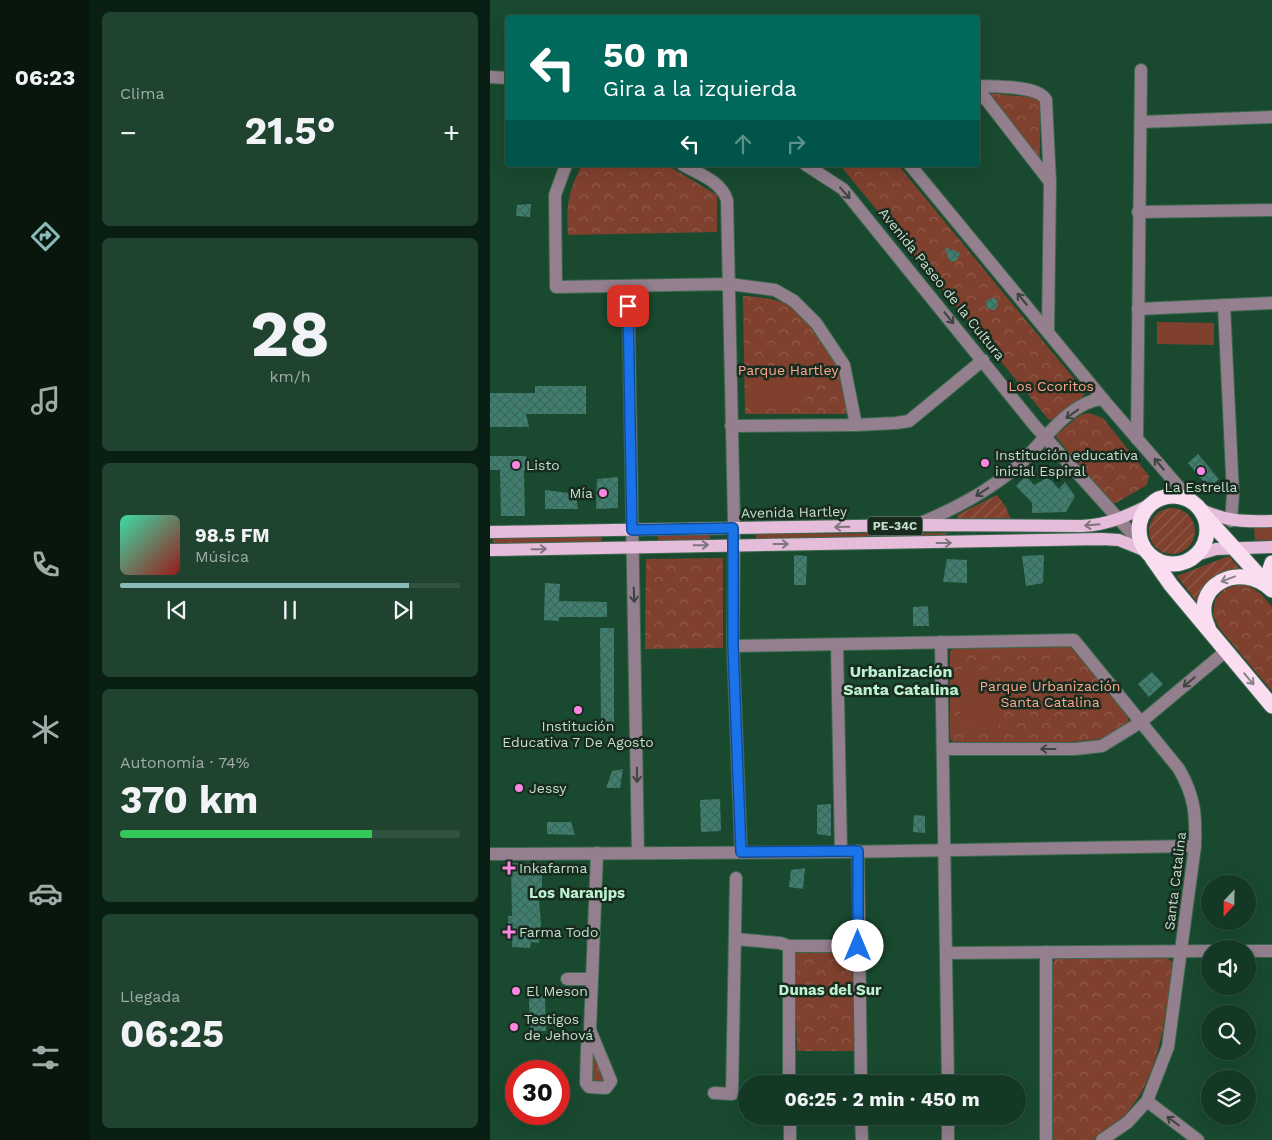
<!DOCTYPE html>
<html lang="es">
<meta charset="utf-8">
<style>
body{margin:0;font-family:"Work Sans",sans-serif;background:#204330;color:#f1f3f6;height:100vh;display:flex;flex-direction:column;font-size:19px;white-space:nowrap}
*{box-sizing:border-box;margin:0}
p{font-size:16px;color:#9daca6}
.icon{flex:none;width:28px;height:28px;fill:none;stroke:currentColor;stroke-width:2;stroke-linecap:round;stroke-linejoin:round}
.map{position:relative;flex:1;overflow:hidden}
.side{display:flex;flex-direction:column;gap:12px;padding:12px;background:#0a1f13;width:400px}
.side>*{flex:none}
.banner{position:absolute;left:15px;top:15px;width:475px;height:152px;border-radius:5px;box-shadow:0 5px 20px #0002,0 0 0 1px #325241;background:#00695c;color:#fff;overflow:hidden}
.needle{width:32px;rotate:202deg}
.buttons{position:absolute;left:711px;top:875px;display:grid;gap:10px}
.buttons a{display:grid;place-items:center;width:55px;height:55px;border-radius:50%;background:#133823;box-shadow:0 5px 20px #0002,0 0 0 1px #325241;font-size:25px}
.speed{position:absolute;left:15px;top:1060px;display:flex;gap:10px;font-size:25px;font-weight:700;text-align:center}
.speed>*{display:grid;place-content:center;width:65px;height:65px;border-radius:50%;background:#133823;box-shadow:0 5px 20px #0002,0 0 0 1px #325241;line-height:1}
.speed .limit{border:8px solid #d22;background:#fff;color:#111}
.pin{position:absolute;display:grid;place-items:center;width:42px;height:42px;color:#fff;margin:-21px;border-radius:10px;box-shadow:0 2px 8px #0006}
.me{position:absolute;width:55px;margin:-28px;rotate:0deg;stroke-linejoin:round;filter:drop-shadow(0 0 4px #0008)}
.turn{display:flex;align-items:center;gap:18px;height:105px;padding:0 15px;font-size:22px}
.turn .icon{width:65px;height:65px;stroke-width:2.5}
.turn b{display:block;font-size:35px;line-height:42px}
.lanes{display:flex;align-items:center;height:48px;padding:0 15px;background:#0003;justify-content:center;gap:25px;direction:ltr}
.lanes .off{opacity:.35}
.big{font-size:38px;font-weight:700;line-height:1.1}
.side .widget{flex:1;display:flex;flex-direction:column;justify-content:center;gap:8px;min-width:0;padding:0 18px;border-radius:8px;background:#204330}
.side .dial{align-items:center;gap:0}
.dial b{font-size:65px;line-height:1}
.song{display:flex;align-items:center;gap:15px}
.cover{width:60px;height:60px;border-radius:8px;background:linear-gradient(135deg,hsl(160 70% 55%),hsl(0 70% 35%))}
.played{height:5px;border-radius:2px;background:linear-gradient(90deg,#8bbbb9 85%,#325241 85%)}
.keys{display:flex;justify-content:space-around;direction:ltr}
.heat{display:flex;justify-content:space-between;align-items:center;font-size:28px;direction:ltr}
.charge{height:8px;border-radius:4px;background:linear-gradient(90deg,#34c759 74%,#325241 0)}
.trip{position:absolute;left:248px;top:1075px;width:288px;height:50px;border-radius:25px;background:#133823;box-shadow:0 5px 20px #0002,0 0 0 1px #325241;font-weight:700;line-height:50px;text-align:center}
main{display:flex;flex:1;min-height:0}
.dock{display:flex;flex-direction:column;width:90px;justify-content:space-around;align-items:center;background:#08160e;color:#9daca6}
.dock .icon{width:35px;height:35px}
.dock .active{color:#8bbbb9}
.dock b{font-size:22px;color:#f1f3f6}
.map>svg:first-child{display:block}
</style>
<main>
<nav class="dock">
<b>06:23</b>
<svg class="icon active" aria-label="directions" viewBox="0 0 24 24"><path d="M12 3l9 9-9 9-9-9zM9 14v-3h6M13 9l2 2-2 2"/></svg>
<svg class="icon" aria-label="music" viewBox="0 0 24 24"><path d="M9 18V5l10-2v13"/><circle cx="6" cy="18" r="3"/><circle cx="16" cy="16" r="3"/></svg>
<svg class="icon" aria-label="phone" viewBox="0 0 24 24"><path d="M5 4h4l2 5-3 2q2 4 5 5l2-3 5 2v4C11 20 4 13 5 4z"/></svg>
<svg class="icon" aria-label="climate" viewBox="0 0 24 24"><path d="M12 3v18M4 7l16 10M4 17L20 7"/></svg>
<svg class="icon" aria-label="car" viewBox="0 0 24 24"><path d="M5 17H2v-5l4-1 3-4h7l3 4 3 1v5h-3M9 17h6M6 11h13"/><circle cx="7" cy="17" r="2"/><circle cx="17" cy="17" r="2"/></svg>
<svg class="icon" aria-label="filters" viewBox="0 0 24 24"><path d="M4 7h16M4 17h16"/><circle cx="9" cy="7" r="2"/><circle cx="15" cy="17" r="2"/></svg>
</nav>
<section class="side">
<div class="widget"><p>Clima</p>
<div class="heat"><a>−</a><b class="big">21.5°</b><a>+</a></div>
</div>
<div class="widget dial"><b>28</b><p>km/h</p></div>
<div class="widget">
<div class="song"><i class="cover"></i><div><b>98.5 FM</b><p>Música</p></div></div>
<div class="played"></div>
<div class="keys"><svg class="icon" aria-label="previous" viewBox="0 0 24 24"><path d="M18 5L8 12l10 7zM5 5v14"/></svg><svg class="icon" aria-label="pause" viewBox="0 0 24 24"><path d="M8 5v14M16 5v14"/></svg><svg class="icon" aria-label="next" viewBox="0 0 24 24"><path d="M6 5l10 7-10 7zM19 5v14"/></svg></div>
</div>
<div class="widget"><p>Autonomía · 74%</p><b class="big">370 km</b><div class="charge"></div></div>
<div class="widget"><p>Llegada</p><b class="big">06:25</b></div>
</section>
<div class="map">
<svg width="782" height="1140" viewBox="0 0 782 1140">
<defs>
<pattern id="grass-tufts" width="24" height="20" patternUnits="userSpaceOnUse" patternTransform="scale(1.25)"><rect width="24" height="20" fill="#80402e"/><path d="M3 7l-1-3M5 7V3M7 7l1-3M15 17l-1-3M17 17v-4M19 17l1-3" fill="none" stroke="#905b4b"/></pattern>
<pattern id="forest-crowns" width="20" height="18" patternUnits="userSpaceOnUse" patternTransform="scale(1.25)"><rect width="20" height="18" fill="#80402e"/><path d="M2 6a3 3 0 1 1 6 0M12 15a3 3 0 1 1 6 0" fill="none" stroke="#905b4b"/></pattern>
<pattern id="garden-furrows" width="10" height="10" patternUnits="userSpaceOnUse" patternTransform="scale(1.25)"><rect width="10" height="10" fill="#80402e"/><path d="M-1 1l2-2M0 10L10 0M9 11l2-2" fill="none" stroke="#905b4b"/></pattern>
<pattern id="building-cross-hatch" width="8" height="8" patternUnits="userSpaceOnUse" patternTransform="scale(1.25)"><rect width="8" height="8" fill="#407f70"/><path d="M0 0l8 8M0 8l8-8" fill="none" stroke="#3e675c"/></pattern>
</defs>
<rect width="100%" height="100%" fill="#194a2f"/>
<!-- grass -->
<g fill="url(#grass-tufts)">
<polygon points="764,528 782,528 782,541 765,540"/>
<polygon points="457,533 455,537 266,539 266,534"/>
<polygon points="111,535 112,542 3,545 3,538"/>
<rect x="168" y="535" width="52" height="5"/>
<polygon points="102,1045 118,1083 101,1083"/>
</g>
<!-- forest -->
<g fill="url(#forest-crowns)">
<polygon points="498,93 550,98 550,159"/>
<path d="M92,165H177L227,195V232L78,235C76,206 78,191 92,165Z"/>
<path d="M350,165H408L595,392C590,404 572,419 559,420Z"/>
<path d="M253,296C267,297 285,298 298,305C322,319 346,357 353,383C356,393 356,404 357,414H255Z"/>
<polygon points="599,413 613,418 659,476 657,485 626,503 621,503 567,438 566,435 590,415"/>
<polygon points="233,558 233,648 155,649 156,559"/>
<polygon points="755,583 771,594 782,607 782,691 729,628 723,615 725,600 734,589"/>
<polygon points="577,645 586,648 638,717 639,723 611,739 580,742 463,742 460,738 460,651 465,648"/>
<polygon points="304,953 363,953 364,1051 307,1051"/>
<path d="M675,957L684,963C674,1021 670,1093 618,1130C613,1133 607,1139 602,1140C590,1140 575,1140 563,1140V964L565,958Z"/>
</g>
<!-- garden -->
<g fill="url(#garden-furrows)">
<polygon points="507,495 516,507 520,518 467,519 467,515"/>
<circle cx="682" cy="531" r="23"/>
<polygon points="739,556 749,568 748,570 708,602 706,601 687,576"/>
</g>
<!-- pitch -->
<g fill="#80402e">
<polygon points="667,322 724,323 724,345 667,344"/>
<polygon points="313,377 314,408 259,409 258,378"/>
<polygon points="470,670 507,670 509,728 470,727"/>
</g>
<!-- building -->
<g fill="url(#building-cross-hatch)">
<polygon points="41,204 40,217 26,216 27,205"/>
<polygon points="455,247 470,253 467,260 461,262 458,258"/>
<circle cx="502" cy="304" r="6"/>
<polygon points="45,386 96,386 96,414 36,414 39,427 0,427 0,393 45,393"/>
<polygon points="708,454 729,479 719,488 698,463"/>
<polygon points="0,456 36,456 37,470 34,470 35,516 11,516 10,470 0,470"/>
<polygon points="536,476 544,485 557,478 562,481 569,489 575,482 585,496 576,512 542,513 542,503 526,486"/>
<polygon points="128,477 128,508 106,509 107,479"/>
<polygon points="55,490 86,494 88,509 55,509"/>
<polygon points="304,555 317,556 316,585 304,585"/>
<polygon points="554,555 553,583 536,586 532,556"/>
<polygon points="457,559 477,560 477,583 453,582"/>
<polygon points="55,583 70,584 69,601 117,602 117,617 69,617 69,621 54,620"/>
<polygon points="438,606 439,626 423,626 423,607"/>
<polygon points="110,628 124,628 124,731 111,725"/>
<polygon points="662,672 673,684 659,697 648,684"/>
<polygon points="133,769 130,788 116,788 122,771"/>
<polygon points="230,799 231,831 211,832 210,800"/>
<polygon points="341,804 341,836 327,834 327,805"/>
<polygon points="424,815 435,816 435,833 423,832"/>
<polygon points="57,822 81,822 85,835 57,834"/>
<polygon points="21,863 52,864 52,900 49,900 51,923 49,943 41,942 40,948 22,947 22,932 18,931 18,916 22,916"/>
<polygon points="315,868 313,889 299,887 301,870"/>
<polygon points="55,996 56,1031 40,1031 39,997"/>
</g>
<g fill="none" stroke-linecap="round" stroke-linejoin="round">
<!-- minor casing -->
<g stroke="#3c684f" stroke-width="14">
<g id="minor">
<polyline points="0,77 18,78"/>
<path d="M488,86C504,87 549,85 556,100L560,182L558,330"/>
<polyline points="488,89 560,182"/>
<polyline points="651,122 782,117"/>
<polyline points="76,165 65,195 66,287 239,284 285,290 304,301 326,323 354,365 366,425"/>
<path d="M193,165C209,174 231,181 237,200L244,521L243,646L251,851"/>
<polyline points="316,165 353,189 545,426 653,546"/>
<polyline points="420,165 617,404 701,501"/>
<polyline points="648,212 782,210"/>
<polyline points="138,287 148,853"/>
<polyline points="734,305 743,494 741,521"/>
<polyline points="648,309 782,303"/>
<polyline points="241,426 366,425 406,423 419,421 493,360"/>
<polyline points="647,439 651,70"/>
<path d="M426,525C455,513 482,500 507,482C517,475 528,467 536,458C556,437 582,401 613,399"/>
<polyline points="451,642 458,1084"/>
<polyline points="347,645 351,852"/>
<path d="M243,646L584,640L689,769C705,797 706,815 705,846L678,1047L657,1101L638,1122L612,1140"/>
<polyline points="454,749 585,749 612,746 651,722 736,651"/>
<polyline points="368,851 371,1084"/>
<polyline points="0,854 351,852 705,846"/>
<polyline points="245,939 290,943 299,946 369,946"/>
<polyline points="299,946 299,1084"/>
<polyline points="758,951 782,951"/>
<polyline points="458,953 720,951"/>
<polyline points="77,979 102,979"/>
<polyline points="100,1030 121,1081 116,1088 99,1087 96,1083 97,1047 100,1030 107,853"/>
<polyline points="224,1093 242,1094 246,878"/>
<polyline points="657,1101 708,1140"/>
<polyline points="300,1116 300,1140"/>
<polyline points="371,1116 372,1140"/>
<polyline points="458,1116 458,1140"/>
<polyline points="556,1140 556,952"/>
</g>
</g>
<!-- major casing -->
<g stroke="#3c684f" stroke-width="14">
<g id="major">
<path d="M708,508C733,521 754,522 782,521"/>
<path d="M0,532L426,525L592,526C619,525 639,515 663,503"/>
<polyline points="0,550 612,539 629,540 656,551"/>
<polyline points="706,555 726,549 782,547"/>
</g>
</g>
<!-- highway casing -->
<g stroke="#3c684f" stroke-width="17">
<g id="highway">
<circle cx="683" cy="530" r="34"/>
<polyline points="714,515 774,581"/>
<polyline points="662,558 681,585 782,706"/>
<polyline points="782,563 779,572 782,585"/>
<path d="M718,627C699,587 749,559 782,590"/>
</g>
</g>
<!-- minor -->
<use href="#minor" stroke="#937f8d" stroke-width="12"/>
<!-- major -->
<use href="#major" stroke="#e5bdda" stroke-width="12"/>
<!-- highway -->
<use href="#highway" stroke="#faddf1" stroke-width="15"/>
</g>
<!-- one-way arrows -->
<defs><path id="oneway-shaft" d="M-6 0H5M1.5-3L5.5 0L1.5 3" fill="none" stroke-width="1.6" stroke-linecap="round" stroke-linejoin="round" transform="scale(1.25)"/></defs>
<g stroke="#3c4440">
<use href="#oneway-shaft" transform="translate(355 193) rotate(48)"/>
<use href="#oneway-shaft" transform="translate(532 299) rotate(-130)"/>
<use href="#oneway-shaft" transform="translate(459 318) rotate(51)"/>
<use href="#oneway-shaft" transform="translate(582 414) rotate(144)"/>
<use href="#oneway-shaft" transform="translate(669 464) rotate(-130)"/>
<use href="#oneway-shaft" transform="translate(492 492) rotate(146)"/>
<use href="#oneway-shaft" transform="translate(144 595) rotate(88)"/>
<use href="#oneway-shaft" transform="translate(699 682) rotate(140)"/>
<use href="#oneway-shaft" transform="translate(558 749) rotate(180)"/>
<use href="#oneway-shaft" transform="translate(147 775) rotate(89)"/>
<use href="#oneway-shaft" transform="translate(683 1121) rotate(-143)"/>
</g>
<g stroke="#7e747c">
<use href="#oneway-shaft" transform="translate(602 525) rotate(175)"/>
<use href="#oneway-shaft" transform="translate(352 527) rotate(179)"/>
<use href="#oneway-shaft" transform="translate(454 543)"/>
<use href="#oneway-shaft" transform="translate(291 544)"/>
<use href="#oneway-shaft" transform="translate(211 545) rotate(-1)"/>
<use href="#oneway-shaft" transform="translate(49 549) rotate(-1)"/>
</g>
<g stroke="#888488">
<use href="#oneway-shaft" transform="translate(738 579) rotate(159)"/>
<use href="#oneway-shaft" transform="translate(759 679) rotate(50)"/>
</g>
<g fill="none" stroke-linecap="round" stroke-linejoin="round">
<!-- route casing -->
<g stroke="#114b97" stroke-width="12">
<polyline id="route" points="138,306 142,530 243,528 243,646 251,852 368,851 368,946"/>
</g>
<!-- route -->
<use href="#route" stroke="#1a73e8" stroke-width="9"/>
</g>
<!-- markers -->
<g fill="#fd86e2" stroke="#172b1f" stroke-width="2">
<circle cx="495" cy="463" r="5"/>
<circle cx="26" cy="465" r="5"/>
<circle cx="711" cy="471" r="5"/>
<circle cx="113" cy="493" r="5"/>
<circle cx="88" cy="710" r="5"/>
<circle cx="29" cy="788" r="5"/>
<path d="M16.5 860.5h5v5h5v5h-5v5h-5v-5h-5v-5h5z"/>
<path d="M16.5 924.5h5v5h5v5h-5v5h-5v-5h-5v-5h5z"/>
<circle cx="26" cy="991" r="5"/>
<circle cx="24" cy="1027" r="5"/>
</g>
<g text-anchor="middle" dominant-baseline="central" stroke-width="5" stroke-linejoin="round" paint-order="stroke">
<!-- shield labels -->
<rect fill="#172b1f" stroke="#92a99a" stroke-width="1" x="377.5" y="516.5" width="55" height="19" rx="4"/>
<g font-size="12" font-weight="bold" fill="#c7dfcf">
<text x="405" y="526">PE-34C</text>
</g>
<!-- street labels -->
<g font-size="14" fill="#c7dfcf" stroke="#172b1f">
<text transform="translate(452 284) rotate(51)">Avenida Paseo de la Cultura</text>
<text transform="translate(304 512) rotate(-1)">Avenida Hartley</text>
<text transform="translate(685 881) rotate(-83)">Santa Catalina</text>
</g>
<!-- park labels -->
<g font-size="14" fill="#fca58d" stroke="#172b1f">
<text x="298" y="370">Parque Hartley</text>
<text x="561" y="386">Los Ccoritos</text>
<text x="560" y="686">Parque Urbanización<tspan x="560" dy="16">Santa Catalina</tspan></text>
</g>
<!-- poi labels -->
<g font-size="14" fill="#c7dfcf" stroke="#172b1f" text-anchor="start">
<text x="505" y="455">Institución educativa<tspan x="505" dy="16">inicial Espiral</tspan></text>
<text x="36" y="465">Listo</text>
<text x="711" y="487" text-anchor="middle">La Estrella</text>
<text x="103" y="493" text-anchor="end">Mía</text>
<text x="88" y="726" text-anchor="middle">Institución<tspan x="88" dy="16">Educativa 7 De Agosto</tspan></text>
<text x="39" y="788">Jessy</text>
<text x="29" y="868">Inkafarma</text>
<text x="29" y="932">Farma Todo</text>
<text x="36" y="991">El Meson</text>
<text x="34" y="1019">Testigos<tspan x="34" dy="16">de Jehová</tspan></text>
</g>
<!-- neighbourhood labels -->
<g font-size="15" font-weight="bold" fill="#bcf0ce" stroke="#172b1f">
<text x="87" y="893">Los Naranjps</text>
<text x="340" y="990">Dunas del Sur</text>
</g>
<!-- quarter labels -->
<g font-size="16" font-weight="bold" fill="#bcf0ce" stroke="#172b1f">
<text x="411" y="671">Urbanización<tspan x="411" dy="18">Santa Catalina</tspan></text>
</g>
</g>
</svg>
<div class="buttons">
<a><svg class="needle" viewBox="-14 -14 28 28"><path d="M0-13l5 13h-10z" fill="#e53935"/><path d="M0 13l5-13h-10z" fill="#9daca6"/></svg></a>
<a><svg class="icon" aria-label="sound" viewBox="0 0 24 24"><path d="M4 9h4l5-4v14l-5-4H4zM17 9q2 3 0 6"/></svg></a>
<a><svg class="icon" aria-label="search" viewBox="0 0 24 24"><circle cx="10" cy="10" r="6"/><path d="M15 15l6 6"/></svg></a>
<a><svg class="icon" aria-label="layers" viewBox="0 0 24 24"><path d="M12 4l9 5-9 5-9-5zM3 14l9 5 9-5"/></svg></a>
</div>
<div class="speed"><div class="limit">30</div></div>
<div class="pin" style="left:138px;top:306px;background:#d93025"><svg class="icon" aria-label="arrive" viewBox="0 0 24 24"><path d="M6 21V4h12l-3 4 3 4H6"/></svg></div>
<svg class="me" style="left:368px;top:946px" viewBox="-20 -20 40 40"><circle r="19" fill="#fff"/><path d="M0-13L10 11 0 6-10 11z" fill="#1a73e8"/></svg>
<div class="trip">06:25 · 2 min · 450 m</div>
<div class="banner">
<div class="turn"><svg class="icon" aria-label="left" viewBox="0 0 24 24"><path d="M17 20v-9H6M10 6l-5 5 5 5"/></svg><div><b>50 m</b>Gira a la izquierda</div></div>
<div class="lanes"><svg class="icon" aria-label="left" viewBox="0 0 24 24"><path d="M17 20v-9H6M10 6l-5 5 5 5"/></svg><svg class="icon off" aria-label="ahead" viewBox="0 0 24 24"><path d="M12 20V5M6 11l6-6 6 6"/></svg><svg class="icon off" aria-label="right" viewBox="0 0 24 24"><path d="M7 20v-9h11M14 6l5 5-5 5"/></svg></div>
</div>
</div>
</main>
